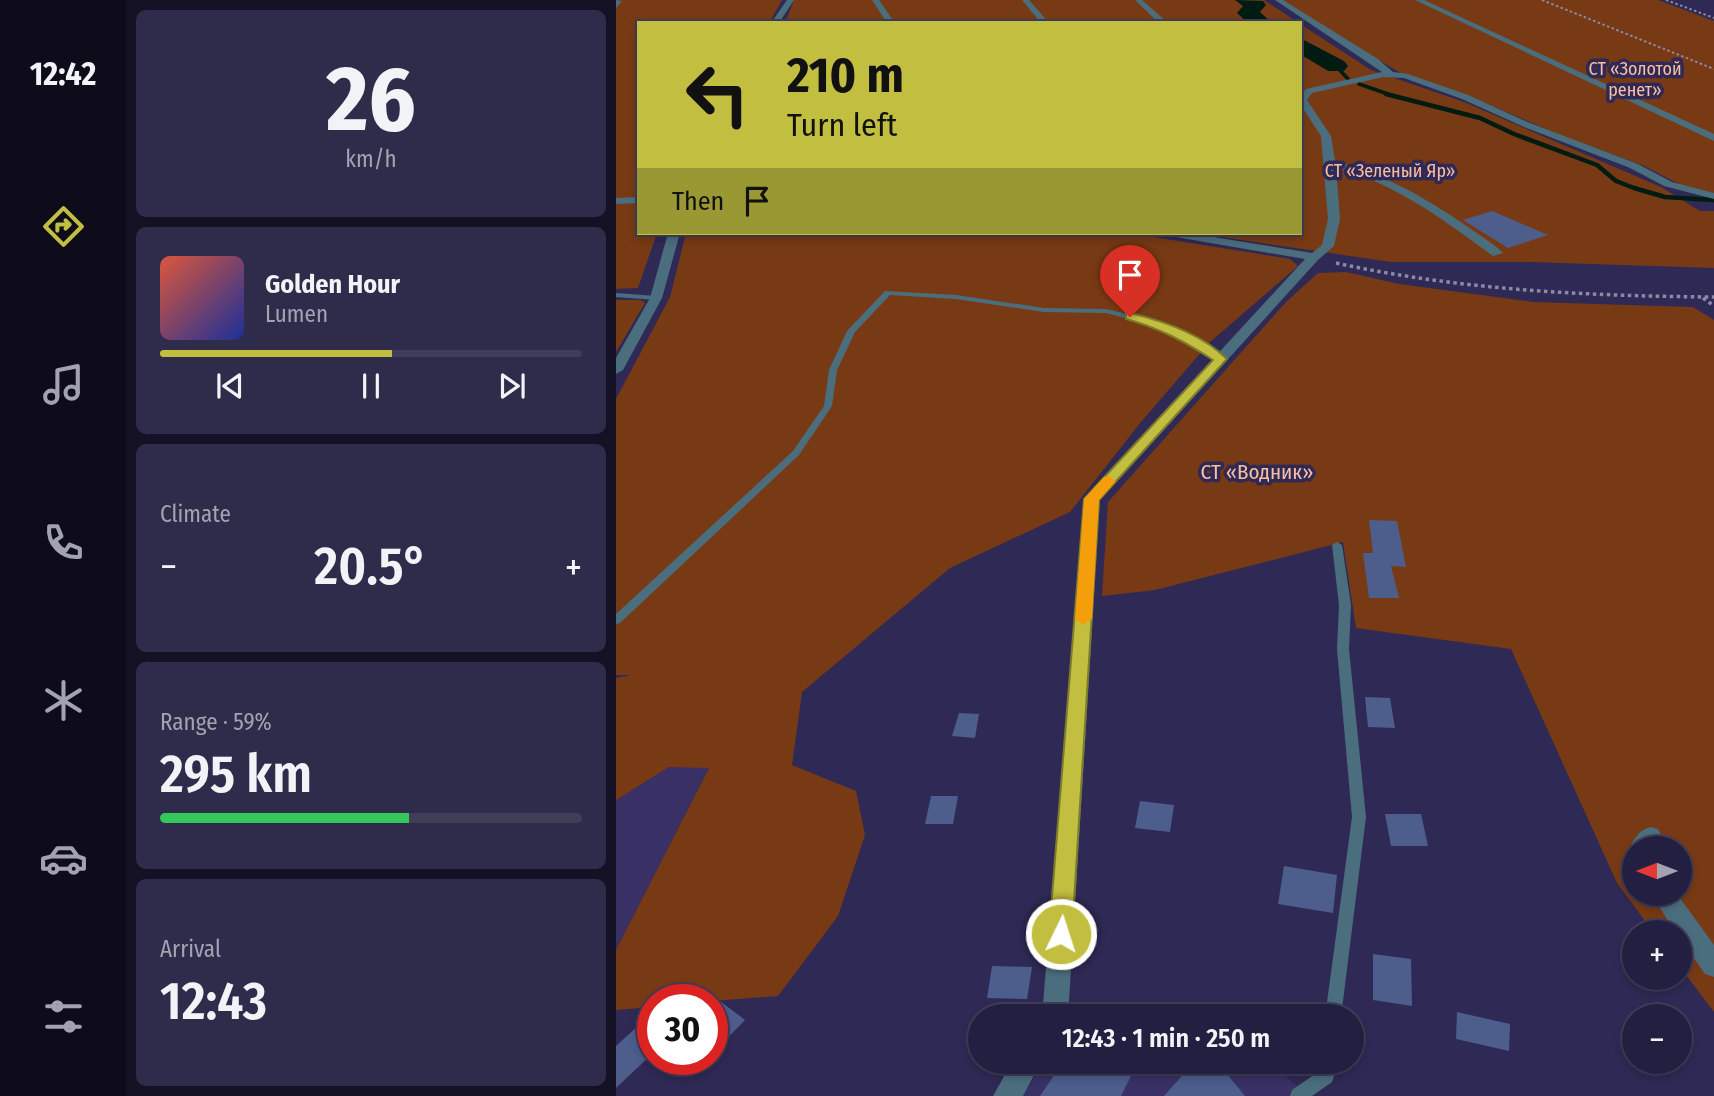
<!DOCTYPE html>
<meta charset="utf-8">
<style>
body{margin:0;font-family:"Fira Sans Condensed",sans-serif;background:#2f2c4b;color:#f1f3f6;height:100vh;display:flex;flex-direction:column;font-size:26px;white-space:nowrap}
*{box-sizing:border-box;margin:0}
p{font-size:23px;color:#a3a2b1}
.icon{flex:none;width:38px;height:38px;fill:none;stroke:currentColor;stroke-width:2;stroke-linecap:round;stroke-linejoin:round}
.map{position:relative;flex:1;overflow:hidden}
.panel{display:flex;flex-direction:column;gap:10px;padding:10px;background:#131123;width:490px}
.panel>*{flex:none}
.guide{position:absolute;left:21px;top:21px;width:665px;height:214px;border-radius:0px;box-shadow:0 4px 10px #0003,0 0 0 2px #403d59;background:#c1be40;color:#111;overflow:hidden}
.needle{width:46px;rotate:270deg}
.tools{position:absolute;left:1006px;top:836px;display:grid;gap:14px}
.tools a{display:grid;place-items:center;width:70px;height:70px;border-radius:50%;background:#231f40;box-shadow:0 4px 10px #0003,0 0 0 2px #403d59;font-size:35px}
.speed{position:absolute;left:21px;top:984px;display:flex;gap:14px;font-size:35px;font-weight:700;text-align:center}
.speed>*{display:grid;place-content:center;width:91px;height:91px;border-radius:50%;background:#231f40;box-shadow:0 4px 10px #0003,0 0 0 2px #403d59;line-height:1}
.speed .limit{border:10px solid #d22;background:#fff;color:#111}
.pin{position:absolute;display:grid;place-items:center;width:60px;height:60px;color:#fff;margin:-72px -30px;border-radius:50% 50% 50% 0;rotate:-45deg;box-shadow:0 0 7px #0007}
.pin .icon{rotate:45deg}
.me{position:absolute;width:77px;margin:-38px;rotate:4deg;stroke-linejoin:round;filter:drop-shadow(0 0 5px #0008)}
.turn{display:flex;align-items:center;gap:24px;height:147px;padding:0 35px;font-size:32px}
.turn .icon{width:91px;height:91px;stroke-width:2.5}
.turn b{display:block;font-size:49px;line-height:60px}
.then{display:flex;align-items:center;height:66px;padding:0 35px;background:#0003;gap:14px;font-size:26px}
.big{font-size:52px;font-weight:600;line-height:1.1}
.panel .widget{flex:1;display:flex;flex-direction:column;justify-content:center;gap:10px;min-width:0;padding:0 24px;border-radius:10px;background:#2f2c4b}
.panel .dial{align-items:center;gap:0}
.dial b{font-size:91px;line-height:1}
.song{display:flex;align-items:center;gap:21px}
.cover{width:84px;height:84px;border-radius:10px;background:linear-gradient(135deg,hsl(10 70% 55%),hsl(230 70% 35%))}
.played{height:7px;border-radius:4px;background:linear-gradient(90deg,#c1be40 55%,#403d59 55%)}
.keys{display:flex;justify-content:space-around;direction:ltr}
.heat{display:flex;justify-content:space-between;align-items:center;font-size:38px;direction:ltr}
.charge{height:10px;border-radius:5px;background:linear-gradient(90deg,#34c759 59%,#403d59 0)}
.trip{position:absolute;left:352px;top:1004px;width:396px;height:70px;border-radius:35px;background:#231f40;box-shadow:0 4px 10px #0003,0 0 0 2px #403d59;font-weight:600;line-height:70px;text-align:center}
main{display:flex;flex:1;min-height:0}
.tabs{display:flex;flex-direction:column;width:126px;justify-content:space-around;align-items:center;background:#0e0c1a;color:#a3a2b1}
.tabs .icon{width:49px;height:49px}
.tabs .selected{color:#c1be40}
.tabs b{font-size:32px;color:#f1f3f6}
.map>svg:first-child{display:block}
</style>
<main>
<nav class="tabs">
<b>12:42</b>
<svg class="icon selected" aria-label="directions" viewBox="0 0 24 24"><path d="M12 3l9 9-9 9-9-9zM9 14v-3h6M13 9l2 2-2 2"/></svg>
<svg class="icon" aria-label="music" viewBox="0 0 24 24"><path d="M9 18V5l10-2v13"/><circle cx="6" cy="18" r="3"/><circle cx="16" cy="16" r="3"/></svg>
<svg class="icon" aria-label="phone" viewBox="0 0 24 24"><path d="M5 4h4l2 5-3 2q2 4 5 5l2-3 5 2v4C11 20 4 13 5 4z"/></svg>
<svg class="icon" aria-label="climate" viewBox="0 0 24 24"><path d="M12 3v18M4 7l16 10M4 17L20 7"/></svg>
<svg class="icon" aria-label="car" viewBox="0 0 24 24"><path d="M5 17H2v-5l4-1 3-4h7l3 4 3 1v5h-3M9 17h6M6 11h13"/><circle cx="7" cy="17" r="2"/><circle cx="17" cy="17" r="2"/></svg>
<svg class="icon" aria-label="filters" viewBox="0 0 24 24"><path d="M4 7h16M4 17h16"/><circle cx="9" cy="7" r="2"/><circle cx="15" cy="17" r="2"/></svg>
</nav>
<section class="panel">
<div class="widget dial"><b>26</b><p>km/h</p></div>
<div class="widget">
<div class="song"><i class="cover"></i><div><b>Golden Hour</b><p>Lumen</p></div></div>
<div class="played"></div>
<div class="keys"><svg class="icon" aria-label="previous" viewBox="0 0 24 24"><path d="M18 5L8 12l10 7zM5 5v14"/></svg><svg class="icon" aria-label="pause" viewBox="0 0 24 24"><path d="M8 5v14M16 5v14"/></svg><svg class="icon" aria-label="next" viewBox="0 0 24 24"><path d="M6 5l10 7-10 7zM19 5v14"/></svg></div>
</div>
<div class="widget"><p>Climate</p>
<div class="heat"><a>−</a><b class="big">20.5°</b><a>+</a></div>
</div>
<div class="widget"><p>Range · 59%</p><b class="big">295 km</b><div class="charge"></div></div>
<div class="widget"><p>Arrival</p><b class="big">12:43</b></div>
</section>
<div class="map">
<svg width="1098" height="1096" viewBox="0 0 1098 1096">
<rect width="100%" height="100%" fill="#2f2955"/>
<!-- built -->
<g fill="#393165">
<polygon points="53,767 93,767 0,950 0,800"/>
<polygon points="428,1062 651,1062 694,1096 407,1096"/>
</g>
<!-- green -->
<g fill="#783a14" fill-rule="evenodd">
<polygon points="0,0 166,0 153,23 23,23 23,233 41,233 22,288 0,289"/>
<polygon points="178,0 648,0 683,23 169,23"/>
<polygon points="665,0 1042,0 1098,21 1098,193 1065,185 1026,165 944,135 858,98 786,74"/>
<polygon points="684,24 755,70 848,102 1045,187 1084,211 1098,211 1098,268 914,262 775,262 578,233 684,233"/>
<polygon points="70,233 513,233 674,259 682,266 593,343 525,422 454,512 334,568 186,692 176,765 240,791 249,835 222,916 162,996 96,1001 96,999 37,999 37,1007 0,1010 0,950 93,768 53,767 0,800 0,678 15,675 0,675 0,399 54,297"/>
<path d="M730,272L783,284L917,302L1077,307L1098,320V1012L1064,967V933H1038L1001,883L895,649L740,628L727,542L539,590L486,596L492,502L670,302L702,273ZM1018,849H1064V894H1018Z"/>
<polygon points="0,300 25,300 29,303 0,352"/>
</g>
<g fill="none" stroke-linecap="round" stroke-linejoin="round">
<!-- stream-far1 -->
<g stroke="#001c12" stroke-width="3.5">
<polyline points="720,66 733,80"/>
<polyline points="743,84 775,95"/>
</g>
<!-- stream -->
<polyline stroke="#001c12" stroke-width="4.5" points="770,94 864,118 898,134 981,165 1000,181 1018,188 1049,197 1098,200"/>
<!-- river -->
<g fill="#001c12" fill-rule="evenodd">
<polygon points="619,0 647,1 650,5 644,12 656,23 632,23 621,13 627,6"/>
<polygon points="684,38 728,61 732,66 728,71 712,71 684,54"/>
</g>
</g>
<!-- building -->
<g fill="#4d5e8d">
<polygon points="876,211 932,235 892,248 847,220"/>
<polygon points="753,520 781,521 790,567 775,566 783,598 753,598 747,553 757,553"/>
<polygon points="749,697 774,698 779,728 752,727"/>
<polygon points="343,713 363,714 359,738 336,736"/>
<polygon points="315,796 342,796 337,824 309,824"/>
<polygon points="524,801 558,805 554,832 519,828"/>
<polygon points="769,814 805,814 812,846 775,846"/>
<polygon points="668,866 721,875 717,913 662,904"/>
<polygon points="757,954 795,959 796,1006 757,1000"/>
<polygon points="376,966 416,967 411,999 371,998"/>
<polygon points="96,995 129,1020 96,1054"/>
<polygon points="37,1012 37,1053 0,1088 0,1046"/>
<polygon points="841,1012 894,1024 893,1051 840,1039"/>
<polygon points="447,1062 522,1062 505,1096 424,1096"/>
<polygon points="578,1062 601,1062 629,1096 548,1096"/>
</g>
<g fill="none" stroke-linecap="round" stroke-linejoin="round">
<!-- path-far1 -->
<g stroke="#8c89a7" stroke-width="2" stroke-dasharray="2.5 2.5" stroke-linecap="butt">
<polyline points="926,0 1098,69"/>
<polyline points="1050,0 1098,18"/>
</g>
<!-- path -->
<g stroke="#8c89a7" stroke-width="3.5" stroke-dasharray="3.5 3.5" stroke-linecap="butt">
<path d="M720,263C845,290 970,296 1098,297"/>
<polyline points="1087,298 1098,306"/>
</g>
<!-- service -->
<g fill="#4b6e7e" fill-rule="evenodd">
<polygon points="269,291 340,295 428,308 490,309 542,321 567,331 609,359 605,361 602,361 561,335 536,325 490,313 428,312 340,299 274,295 239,332 221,370 216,406 183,455 4,623 0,624 0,614 177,451 208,406 213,370 231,331"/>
<polygon points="0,293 40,296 44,298 40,300 0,297"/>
<polygon points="721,542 726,545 735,605 733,649 750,817 725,1017 709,1017 736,817 721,649 723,605 716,545"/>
<polygon points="703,1062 719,1062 718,1076 716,1082 696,1096 674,1096 676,1090 702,1072"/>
</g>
<!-- minor -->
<g fill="#4b6e7e" fill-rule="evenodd">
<polygon points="0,0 6,1 0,8"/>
<polygon points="171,0 178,0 163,23 155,23"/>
<polygon points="256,0 263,0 279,23 271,23"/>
<polygon points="406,0 413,0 433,23 425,23"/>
<polygon points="519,0 526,0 552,23 543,23"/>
<path d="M659,0H667L762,59L777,72L792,74L852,95L914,123L1022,164L1056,182L1098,193V199L1048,186L1014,168L908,127L846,99L788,78L767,77L696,93L691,100L715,136L719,161C768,174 810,198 852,227C863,235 877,243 887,253L877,256C828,220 779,183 720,168L724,219L718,246L702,260L484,500L452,1017H426L468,499L689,259L554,236L548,233H573L696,253L706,245L712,219L705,136L684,104V96L690,89L766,72Z"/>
<polygon points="799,0 808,0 1098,134 1098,141"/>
<polygon points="23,197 23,203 0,204 0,198"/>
<polygon points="52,233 64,233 46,298 7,370 0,374 0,358 34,298"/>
<path d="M1034,827L1042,829L1046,836L1038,849H1018L1017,856L1013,849C1018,839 1023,830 1034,827Z"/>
<polygon points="1035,894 1061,894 1098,945 1098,977 1089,974 1064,938 1064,933 1060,933"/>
<polygon points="396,1062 425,1062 407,1096 377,1096"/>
</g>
</g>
<!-- route -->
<path fill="#c1be40" stroke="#7d7c2a" stroke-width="2" d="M514,313C548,321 586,334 611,359L483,500L456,934L453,942L445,944L437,942L433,934L468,499L597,360C568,341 543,328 510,319V314Z"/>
<!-- slow -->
<polygon fill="#f59e0b" points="493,476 500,481 483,500 476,619 467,625 459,619 468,499 488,477"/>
<g text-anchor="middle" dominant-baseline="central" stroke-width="7" stroke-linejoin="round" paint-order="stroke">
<!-- far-park labels -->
<g font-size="18" fill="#fabea0" stroke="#2f2955">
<text x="1019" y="69">СТ «Золотой<tspan x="1019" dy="21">ренет»</tspan></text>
<text x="774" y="171">СТ «Зеленый Яр»</text>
</g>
<!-- park labels -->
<g font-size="21" fill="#fabea0" stroke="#2f2955">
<text x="641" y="472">СТ «Водник»</text>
</g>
</g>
</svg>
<div class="tools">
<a><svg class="needle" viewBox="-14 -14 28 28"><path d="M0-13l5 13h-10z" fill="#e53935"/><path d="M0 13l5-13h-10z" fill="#a3a2b1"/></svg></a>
<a>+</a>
<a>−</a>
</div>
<div class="speed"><div class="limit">30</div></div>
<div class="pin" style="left:514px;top:317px;background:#d93025"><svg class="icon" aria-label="arrive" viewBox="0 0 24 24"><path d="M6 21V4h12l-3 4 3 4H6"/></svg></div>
<svg class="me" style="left:445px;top:934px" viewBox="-20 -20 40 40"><circle r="17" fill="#c1be40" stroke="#fff" stroke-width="3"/><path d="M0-11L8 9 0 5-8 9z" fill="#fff"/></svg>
<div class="trip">12:43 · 1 min · 250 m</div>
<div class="guide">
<div class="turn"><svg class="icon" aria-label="left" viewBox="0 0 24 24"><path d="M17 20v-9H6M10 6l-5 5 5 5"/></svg><div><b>210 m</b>Turn left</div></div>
<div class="then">Then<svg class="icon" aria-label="arrive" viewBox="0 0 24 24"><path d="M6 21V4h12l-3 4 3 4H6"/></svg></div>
</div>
</div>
</main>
